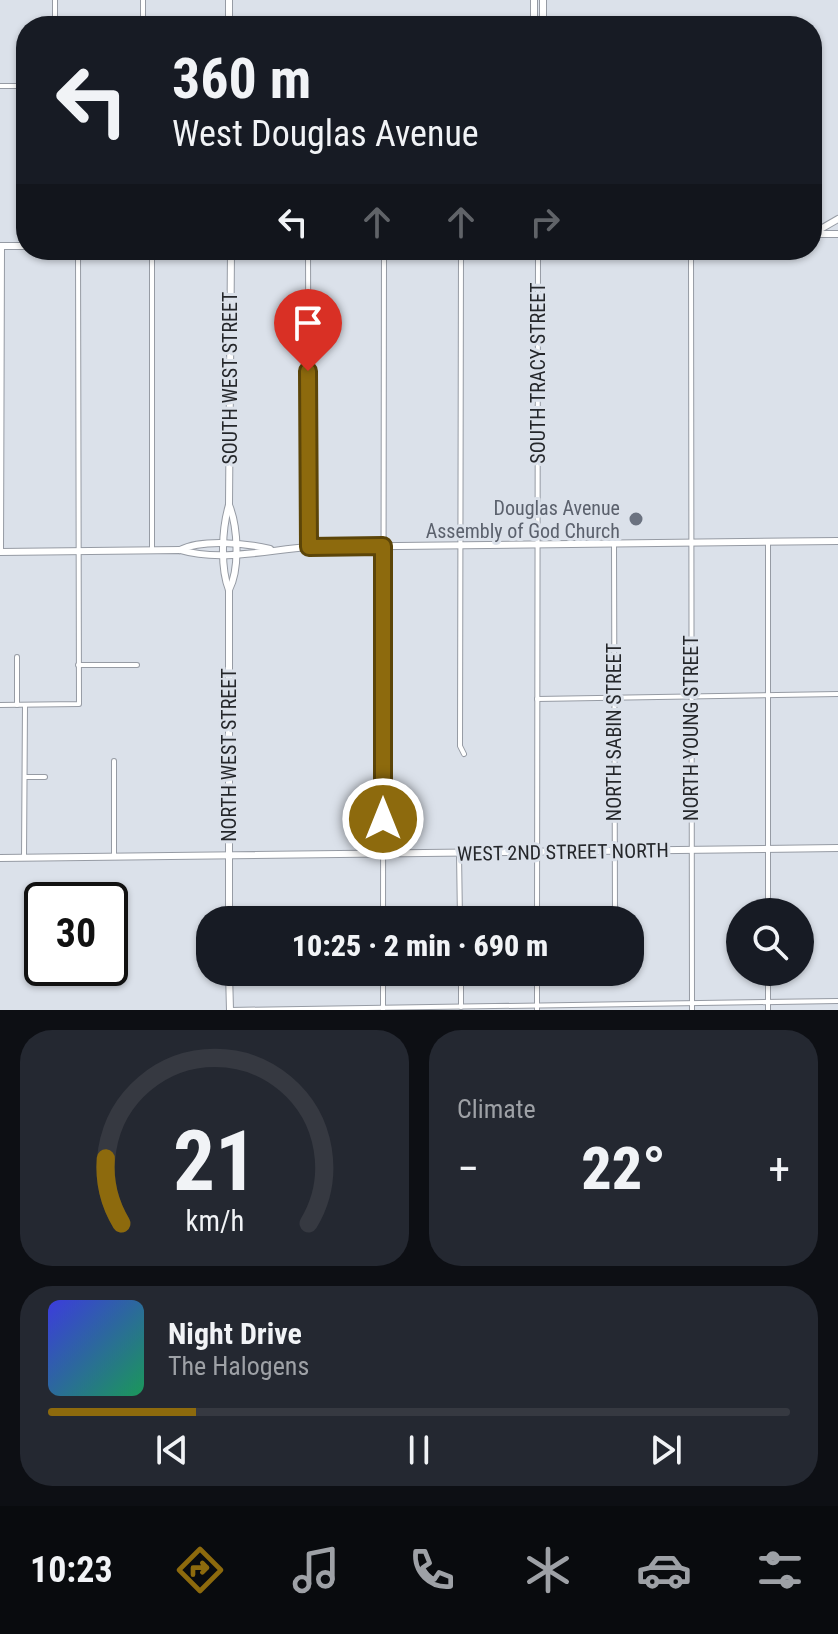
<!DOCTYPE html>
<meta charset="utf-8">
<style>
body{margin:0;font-family:"Roboto Condensed",sans-serif;background:#242831;color:#f1f3f6;height:100vh;display:flex;flex-direction:column;font-size:30px;white-space:nowrap}
*{box-sizing:border-box;margin:0}
p{font-size:26px;color:#9ea1a6}
.icon{flex:none;width:44px;height:44px;fill:none;stroke:currentColor;stroke-width:2;stroke-linecap:round;stroke-linejoin:round}
.map{position:relative;height:1010px;overflow:hidden}
.drawer{display:flex;flex-direction:column;gap:20px;padding:20px;background:#0d0f14;flex:1}
.drawer>*{flex:none}
.guide{position:absolute;left:16px;top:16px;width:806px;height:244px;border-radius:32px;box-shadow:0 2px 6px #0004;background:#171b24;color:#f1f3f6;overflow:hidden}
.fabs{position:absolute;left:726px;top:898px;display:grid;gap:16px}
.fabs a{display:grid;place-items:center;width:88px;height:88px;border-radius:50%;background:#171b24;box-shadow:0 2px 6px #0004;font-size:40px}
.speed{position:absolute;left:24px;top:882px;display:flex;gap:16px;font-size:40px;font-weight:700;text-align:center}
.speed>*{display:grid;place-content:center;width:104px;height:104px;border-radius:50%;background:#171b24;box-shadow:0 2px 6px #0004;line-height:1}
.speed .limit{border:4px solid #111;border-radius:12px;background:#fff;color:#111}
.pin{position:absolute;display:grid;place-items:center;width:68px;height:68px;color:#fff;margin:-82px -34px;border-radius:50% 50% 50% 0;rotate:-45deg;box-shadow:0 0 8px #0007}
.pin .icon{rotate:45deg}
.me{position:absolute;width:88px;margin:-44px;rotate:0deg;stroke-linejoin:round;filter:drop-shadow(0 0 6px #0008)}
.turn{display:flex;align-items:center;gap:28px;height:168px;padding:0 24px;font-size:36px}
.turn .icon{width:104px;height:104px;stroke-width:2.5}
.turn b{display:block;font-size:56px;line-height:68px}
.lanes{display:flex;align-items:center;height:76px;padding:0 24px;background:#0003;justify-content:center;gap:40px;direction:ltr}
.lanes .off{opacity:.35}
.big{font-size:60px;font-weight:800;line-height:1.1}
.drawer .widget{flex:1;display:flex;flex-direction:column;justify-content:center;gap:12px;min-width:0;padding:0 28px;border-radius:32px;background:#242831}
.drawer .dial{align-items:center;gap:0}
.dial svg{height:208px;overflow:visible;fill:none;stroke:#363941;stroke-width:7;stroke-linecap:round;text-anchor:middle}
.dial text{fill:#f1f3f6;stroke:none}
.song{display:flex;align-items:center;gap:24px}
.cover{width:96px;height:96px;border-radius:12px;background:linear-gradient(135deg,hsl(240 70% 55%),hsl(150 70% 35%))}
.played{height:8px;border-radius:4px;background:linear-gradient(90deg,#8d6a0d 20%,#363941 20%)}
.keys{display:flex;justify-content:space-around;direction:ltr}
.heat{display:flex;justify-content:space-between;align-items:center;font-size:44px;direction:ltr}
.drawer .tiles{flex:1;display:grid;gap:20px;grid-template-columns:1fr 1fr}
.widget:last-child{grid-column:span 2}
.trip{position:absolute;left:196px;top:906px;width:448px;height:80px;border-radius:32px;background:#171b24;box-shadow:0 2px 6px #0004;font-weight:800;line-height:80px;text-align:center}
.tab-bar{display:flex;height:128px;justify-content:space-around;align-items:center;background:#090b0e;color:#9ea1a6}
.tab-bar .icon{width:56px;height:56px}
.tab-bar .selected{color:#8d6a0d}
.tab-bar b{font-size:36px;color:#f1f3f6}
.map>svg:first-child{display:block}
</style>
<div class="map">
<svg width="838" height="1010" viewBox="0 0 838 1010">
<rect width="100%" height="100%" fill="#dbe1ea"/>
<g fill="none" stroke-linecap="round" stroke-linejoin="round">
<!-- street casing -->
<g stroke="#969ba4" stroke-width="6">
<g id="street">
<polyline points="55,0 55,26"/>
<polyline points="143,0 143,26"/>
<polyline points="0,86 26,86"/>
<polyline points="308,250 309,547"/>
<polyline points="461,250 460,746 464,754"/>
<polyline points="691,250 692,1010"/>
<polyline points="614,544 615,920"/>
<polyline points="152,550 152,250"/>
<polyline points="1,552 2,246"/>
<polyline points="78,665 137,665"/>
<polyline points="537,699 838,694"/>
<polyline points="0,705 79,704 78,250"/>
<polyline points="17,705 17,657"/>
<polyline points="25,777 45,777"/>
<polyline points="459,853 460,920"/>
<polyline points="114,857 114,761"/>
<polyline points="24,858 25,705"/>
<polyline points="768,912 768,541"/>
<polyline points="383,920 384,250"/>
<polyline points="537,920 538,250"/>
<polyline points="383,972 383,1010"/>
<polyline points="461,972 461,1007"/>
<polyline points="537,972 537,1010"/>
<polyline points="768,972 768,1010"/>
<polyline points="230,1010 838,1001"/>
</g>
</g>
<!-- secondary casing -->
<g stroke="#969ba4" stroke-width="8">
<g id="secondary">
<polyline points="229,0 229,26"/>
<polyline points="534,0 534,26"/>
<polyline points="543,0 543,26"/>
<polyline points="812,234 838,219"/>
<polyline points="816,234 838,234"/>
<polyline points="0,246 26,246"/>
<path d="M180,550C202,539 246,543 270,549"/>
<path d="M0,552L180,550C220,562 268,550 309,547L838,541"/>
<path d="M229,590C240,569 238,527 229,505"/>
<polyline points="0,858 838,848"/>
<path d="M229,920V590C220,568 222,528 229,505L231,250"/>
<polyline points="229,972 230,1010"/>
</g>
</g>
<!-- street -->
<use href="#street" stroke="#fff" stroke-width="4"/>
<!-- secondary -->
<use href="#secondary" stroke="#fff" stroke-width="6"/>
</g>
<g fill="none" stroke-linecap="round" stroke-linejoin="round">
<!-- route casing -->
<g stroke="#5c4508" stroke-width="20">
<polyline id="route" points="308,371 309,547 383,546 383,819"/>
</g>
<!-- route -->
<use href="#route" stroke="#8d6a0d" stroke-width="14"/>
</g>
<!-- markers -->
<circle fill="#6b7280" stroke="#dbe1ea" stroke-width="3" cx="636" cy="519" r="8"/>
<g text-anchor="middle" dominant-baseline="central" stroke-width="6" stroke-linejoin="round" paint-order="stroke">
<!-- street labels -->
<g font-size="20" fill="#25272b" stroke="#dbe1ea">
<text transform="translate(538 373) rotate(-90)">SOUTH TRACY STREET</text>
<text transform="translate(230 378) rotate(-90)">SOUTH WEST STREET</text>
<text transform="translate(691 728) rotate(-90)">NORTH YOUNG STREET</text>
<text transform="translate(614 732) rotate(-90)">NORTH SABIN STREET</text>
<text transform="translate(229 755) rotate(-90)">NORTH WEST STREET</text>
<text transform="translate(563 852) rotate(-1)">WEST 2ND STREET NORTH</text>
</g>
<!-- worship labels -->
<g font-size="20" fill="#5b616d" stroke="#dbe1ea" text-anchor="end">
<text x="620" y="508">Douglas Avenue<tspan x="620" dy="23">Assembly of God Church</tspan></text>
</g>
</g>
</svg>
<div class="fabs">
<a><svg class="icon" aria-label="search" viewBox="0 0 24 24"><circle cx="10" cy="10" r="6"/><path d="M15 15l6 6"/></svg></a>
</div>
<div class="speed"><div class="limit">30</div></div>
<div class="pin" style="left:308px;top:371px;background:#d93025"><svg class="icon" aria-label="arrive" viewBox="0 0 24 24"><path d="M6 21V4h12l-3 4 3 4H6"/></svg></div>
<svg class="me" style="left:383px;top:819px" viewBox="-20 -20 40 40"><circle r="17" fill="#8d6a0d" stroke="#fff" stroke-width="3"/><path d="M0-11L8 9 0 5-8 9z" fill="#fff"/></svg>
<div class="trip">10:25 · 2 min · 690 m</div>
<div class="guide">
<div class="turn"><svg class="icon" aria-label="left" viewBox="0 0 24 24"><path d="M17 20v-9H6M10 6l-5 5 5 5"/></svg><div><b>360 m</b>West Douglas Avenue</div></div>
<div class="lanes"><svg class="icon" aria-label="left" viewBox="0 0 24 24"><path d="M17 20v-9H6M10 6l-5 5 5 5"/></svg><svg class="icon off" aria-label="ahead" viewBox="0 0 24 24"><path d="M12 20V5M6 11l6-6 6 6"/></svg><svg class="icon off" aria-label="ahead" viewBox="0 0 24 24"><path d="M12 20V5M6 11l6-6 6 6"/></svg><svg class="icon off" aria-label="right" viewBox="0 0 24 24"><path d="M7 20v-9h11M14 6l5 5-5 5"/></svg></div>
</div>
</div>
<section class="drawer">
<div class="tiles">
<div class="widget dial"><svg viewBox="0 0 100 80">
<path d="M14 69A42 42 0 1 1 86 69"/>
<path d="M14 69A42 42 0 0 1 8 44" stroke="#8d6a0d"/>
<text x="50" y="56" font-size="32" font-weight="700">21</text>
<text x="50" y="72" font-size="11">km/h</text>
</svg></div>
<div class="widget"><p>Climate</p>
<div class="heat"><a>−</a><b class="big">22°</b><a>+</a></div>
</div>
<div class="widget">
<div class="song"><i class="cover"></i><div><b>Night Drive</b><p>The Halogens</p></div></div>
<div class="played"></div>
<div class="keys"><svg class="icon" aria-label="previous" viewBox="0 0 24 24"><path d="M18 5L8 12l10 7zM5 5v14"/></svg><svg class="icon" aria-label="pause" viewBox="0 0 24 24"><path d="M8 5v14M16 5v14"/></svg><svg class="icon" aria-label="next" viewBox="0 0 24 24"><path d="M6 5l10 7-10 7zM19 5v14"/></svg></div>
</div>
</div>
</section>
<nav class="tab-bar">
<b>10:23</b>
<svg class="icon selected" aria-label="directions" viewBox="0 0 24 24"><path d="M12 3l9 9-9 9-9-9zM9 14v-3h6M13 9l2 2-2 2"/></svg>
<svg class="icon" aria-label="music" viewBox="0 0 24 24"><path d="M9 18V5l10-2v13"/><circle cx="6" cy="18" r="3"/><circle cx="16" cy="16" r="3"/></svg>
<svg class="icon" aria-label="phone" viewBox="0 0 24 24"><path d="M5 4h4l2 5-3 2q2 4 5 5l2-3 5 2v4C11 20 4 13 5 4z"/></svg>
<svg class="icon" aria-label="climate" viewBox="0 0 24 24"><path d="M12 3v18M4 7l16 10M4 17L20 7"/></svg>
<svg class="icon" aria-label="car" viewBox="0 0 24 24"><path d="M5 17H2v-5l4-1 3-4h7l3 4 3 1v5h-3M9 17h6M6 11h13"/><circle cx="7" cy="17" r="2"/><circle cx="17" cy="17" r="2"/></svg>
<svg class="icon" aria-label="filters" viewBox="0 0 24 24"><path d="M4 7h16M4 17h16"/><circle cx="9" cy="7" r="2"/><circle cx="15" cy="17" r="2"/></svg>
</nav>
